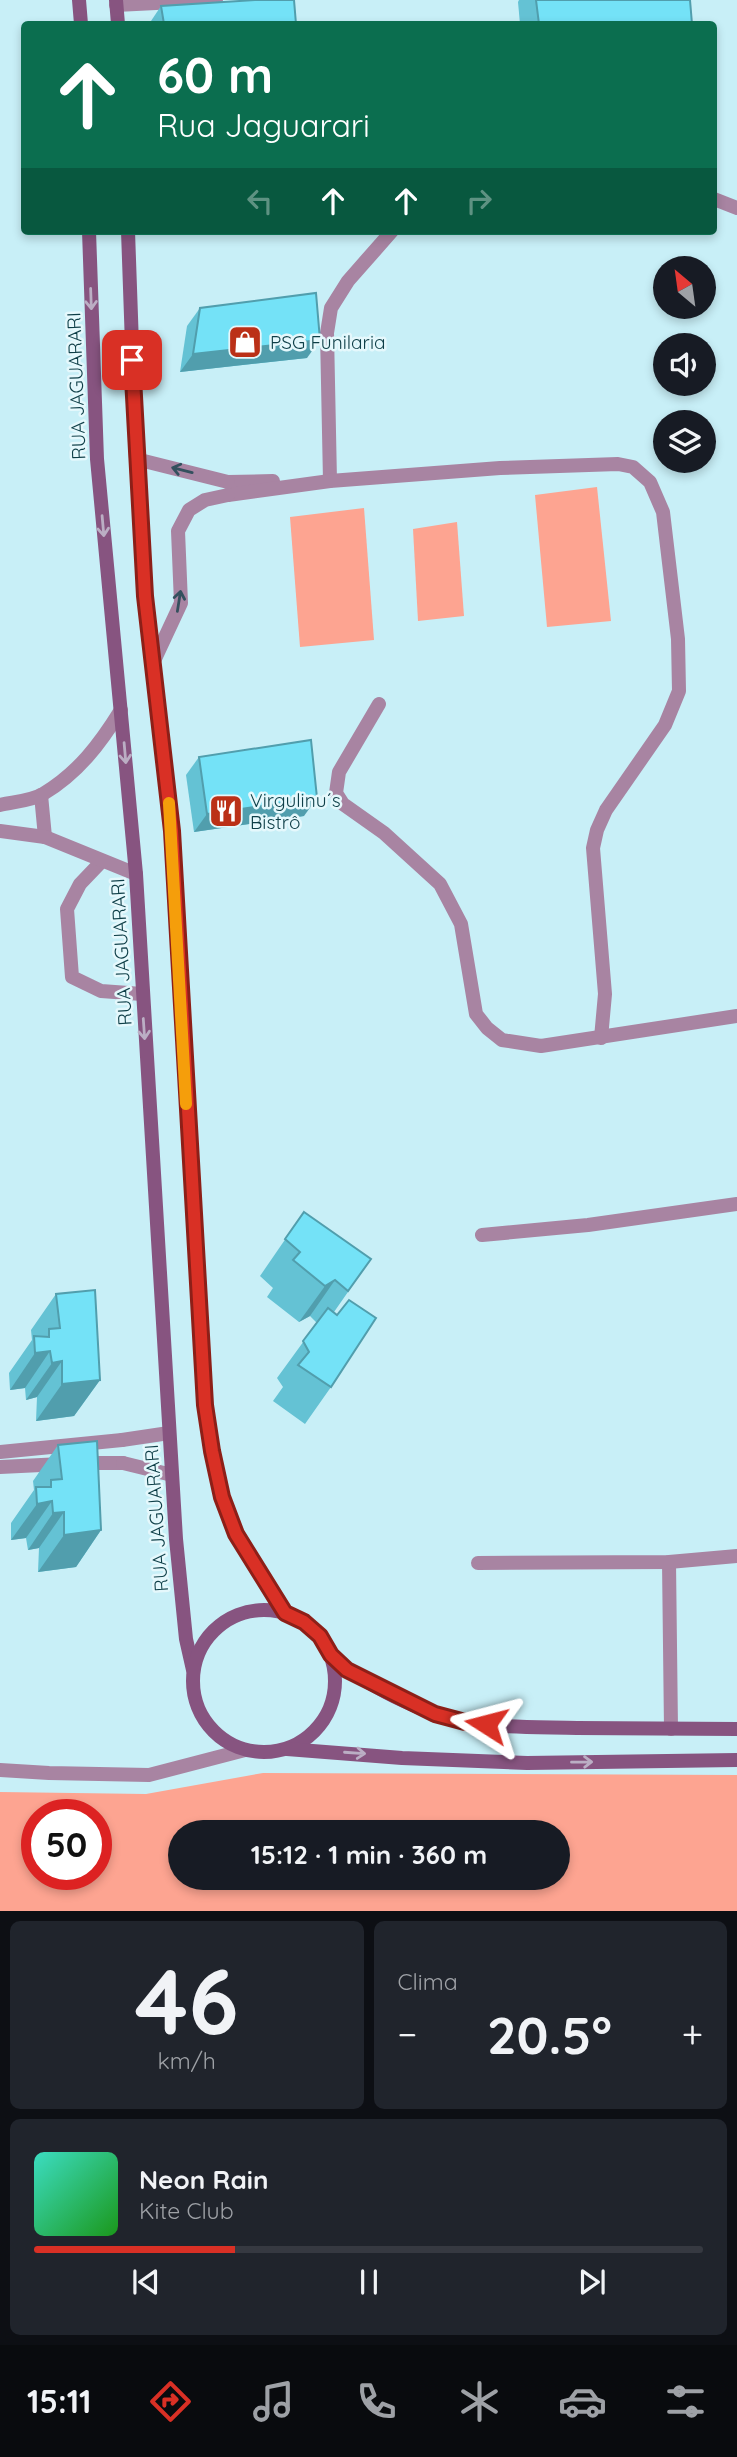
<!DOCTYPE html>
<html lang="pt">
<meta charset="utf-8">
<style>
body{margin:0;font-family:Quicksand,sans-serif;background:#20242c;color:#f1f3f6;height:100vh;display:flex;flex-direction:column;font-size:26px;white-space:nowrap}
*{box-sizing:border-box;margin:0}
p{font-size:23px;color:#9ea1a6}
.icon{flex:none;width:38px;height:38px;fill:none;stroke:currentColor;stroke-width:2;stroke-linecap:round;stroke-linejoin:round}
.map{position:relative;height:1911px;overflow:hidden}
.sheet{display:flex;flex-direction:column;gap:10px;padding:10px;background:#0d0f14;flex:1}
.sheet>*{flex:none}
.guide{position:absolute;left:21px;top:21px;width:696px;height:214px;border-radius:7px;box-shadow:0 4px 10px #0003;background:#0b6e4f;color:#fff;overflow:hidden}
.needle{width:46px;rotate:331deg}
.fabs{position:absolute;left:653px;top:256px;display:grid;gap:14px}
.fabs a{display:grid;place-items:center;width:63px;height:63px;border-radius:50%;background:#171b24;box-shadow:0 4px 10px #0003;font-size:35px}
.speed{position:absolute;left:21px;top:1799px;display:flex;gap:14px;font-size:35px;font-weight:700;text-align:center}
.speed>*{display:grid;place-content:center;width:91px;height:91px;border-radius:50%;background:#171b24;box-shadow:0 4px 10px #0003;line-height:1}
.speed .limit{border:10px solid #d22;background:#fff;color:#111}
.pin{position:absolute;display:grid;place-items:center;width:60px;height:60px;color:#fff;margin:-30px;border-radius:14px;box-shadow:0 4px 10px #0006}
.me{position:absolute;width:77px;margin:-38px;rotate:279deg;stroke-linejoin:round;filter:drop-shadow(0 0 5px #0008)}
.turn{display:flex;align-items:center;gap:24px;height:147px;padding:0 21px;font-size:32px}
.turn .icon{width:91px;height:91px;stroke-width:2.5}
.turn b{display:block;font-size:49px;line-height:60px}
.lanes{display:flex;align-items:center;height:66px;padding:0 21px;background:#0003;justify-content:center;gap:35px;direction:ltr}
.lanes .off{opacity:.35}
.big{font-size:52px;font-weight:800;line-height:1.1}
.sheet .widget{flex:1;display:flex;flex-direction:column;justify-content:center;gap:10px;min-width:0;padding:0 24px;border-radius:10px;background:#20242c}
.sheet .dial{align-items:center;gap:0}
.dial b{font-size:91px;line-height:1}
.song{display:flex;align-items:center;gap:21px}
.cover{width:84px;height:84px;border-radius:10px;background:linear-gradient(135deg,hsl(170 70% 55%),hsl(120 70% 35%))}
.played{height:7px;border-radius:4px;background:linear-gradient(90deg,#d93025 30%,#363941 30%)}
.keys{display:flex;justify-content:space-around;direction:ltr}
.heat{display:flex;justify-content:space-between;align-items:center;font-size:38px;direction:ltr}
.sheet .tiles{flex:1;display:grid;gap:10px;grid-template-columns:1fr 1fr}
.widget:last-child{grid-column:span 2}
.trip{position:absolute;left:168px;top:1820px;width:402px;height:70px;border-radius:35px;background:#171b24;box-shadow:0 4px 10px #0003;font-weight:800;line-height:70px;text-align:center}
.dock{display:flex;height:112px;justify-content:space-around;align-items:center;background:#090b0e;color:#9ea1a6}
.dock .icon{width:49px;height:49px}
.dock .active{color:#d93025}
.dock b{font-size:32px;color:#f1f3f6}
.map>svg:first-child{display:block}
</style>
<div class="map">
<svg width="737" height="1911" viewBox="0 0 737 1911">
<rect width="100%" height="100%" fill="#c8eff7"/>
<!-- green -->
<g fill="#fda491" fill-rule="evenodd">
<polygon points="597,487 611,621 547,627 535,495"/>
<polygon points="364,508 374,640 300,647 290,517"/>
<polygon points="457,522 464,616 418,621 413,529"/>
<path d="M263,1773L737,1775V1911H0V1792L146,1794ZM37,1815H96V1874H37ZM180,1832H558V1878H180Z"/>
</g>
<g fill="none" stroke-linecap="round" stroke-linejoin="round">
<!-- lane -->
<g stroke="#a884a2" stroke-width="14">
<polyline points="714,199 737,208"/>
<polyline points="330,481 327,333 331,308 348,281 392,231"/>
<polyline points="228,482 273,481"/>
<polyline points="228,495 330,481 500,468 618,464 633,467 650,482 663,512 678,639 679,691 665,725 606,810 597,830 593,848 605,994 601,1038"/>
<polyline points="379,704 339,772 336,793 343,804 384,833 440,884 461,924 476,1014 487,1028 502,1040 541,1046 737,1016"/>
<polyline points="102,861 80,884 67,909 72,977 101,991 142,994"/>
<polyline points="482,1235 588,1225 737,1204"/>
<polyline points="0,1452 122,1440"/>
<polyline points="82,1463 123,1463"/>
<polyline points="0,1467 62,1464"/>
<polyline points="669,1562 671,1729"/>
<polyline points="478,1563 669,1562 737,1556"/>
</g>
<!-- street -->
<g stroke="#a884a2" stroke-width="14">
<polyline points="116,5 216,0"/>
<polyline points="136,459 228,482"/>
<polyline points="153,663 181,603 178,531 189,510 205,500 228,495"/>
<polyline points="41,795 45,837"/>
<path d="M0,805C13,802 31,801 43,794C78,773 100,744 121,710"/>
<polyline points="0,831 45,837 136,874"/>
<polyline points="122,1440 169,1433"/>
<polyline points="123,1463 172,1475"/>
<polyline points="0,1770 49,1773 149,1775 245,1750"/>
</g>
<!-- secondary -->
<g stroke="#875480" stroke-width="14">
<polyline points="79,0 81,24"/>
<polyline points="116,0 118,24"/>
<polyline points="89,231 97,459 136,874 176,1539 186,1639 193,1670"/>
<path d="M128,231L136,459L145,596L172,831L205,1405C210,1436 213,1470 223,1500C237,1541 261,1577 285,1613"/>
<circle cx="264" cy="1681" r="71"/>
<path d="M332,1656C362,1684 424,1714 465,1722C501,1728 540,1727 577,1728C630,1728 684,1729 737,1729"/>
<polyline points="287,1749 402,1758 527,1763 737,1760"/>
</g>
</g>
<!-- wall -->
<g fill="#64c2d4">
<polygon points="519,0 690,0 692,24 520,24 518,2"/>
<polygon points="161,6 296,24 149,24"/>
<polygon points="200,308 307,358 180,372 187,326"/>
<polygon points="199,757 304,816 194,832 186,775"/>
<polygon points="304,1212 371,1259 334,1312 331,1387 305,1424 273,1401 283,1387 277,1378 317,1323 310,1316 299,1322 267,1297 273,1288 260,1276"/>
<polygon points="56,1294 100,1380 74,1416 36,1421 37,1397 26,1400 25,1388 10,1390 9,1373 32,1340 31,1330"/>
<polygon points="58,1445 101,1530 76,1567 38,1572 39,1548 28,1550 26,1538 11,1540 11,1523 34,1490 33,1481"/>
</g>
<!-- shaded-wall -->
<g fill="#519ead">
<polygon points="320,340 307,358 180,372 193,354"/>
<polygon points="317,798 304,816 194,832 207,814"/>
<polygon points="335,1280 310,1316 299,1322 325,1286"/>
<polygon points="50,1351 25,1388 10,1390 35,1353"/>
<polygon points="62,1361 37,1397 26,1400 52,1363"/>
<polygon points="100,1380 74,1416 36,1421 62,1384"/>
<polygon points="52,1501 26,1538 11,1540 37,1504"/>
<polygon points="64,1512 39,1548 28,1550 53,1513"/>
<polygon points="101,1530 76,1567 38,1572 64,1535"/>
</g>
<!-- building -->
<g fill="#74e2f7" stroke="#519ead" stroke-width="2">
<polygon points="255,0 294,0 296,24 164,24 161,6"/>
<polygon points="536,0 690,0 692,24 539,24"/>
<polygon points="316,293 320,340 193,354 200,308"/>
<polygon points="311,740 317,798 207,814 199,757"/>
<polygon points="304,1212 371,1259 348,1291 335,1280 325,1286 293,1260 300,1252 285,1239"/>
<polygon points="95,1290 100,1380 62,1384 62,1361 52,1363 50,1351 35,1353 34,1336 49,1337 49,1329 60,1328 56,1294"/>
<polygon points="349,1300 376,1318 331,1387 298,1365 309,1352 303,1341 328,1308 337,1315"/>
<polygon points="97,1441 101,1530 64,1535 64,1512 53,1513 52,1501 37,1504 36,1487 51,1487 51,1480 62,1479 58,1445"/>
</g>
<!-- one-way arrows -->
<defs><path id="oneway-shaft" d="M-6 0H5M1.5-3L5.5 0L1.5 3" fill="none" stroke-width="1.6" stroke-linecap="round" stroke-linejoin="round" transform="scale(1.75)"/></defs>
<g stroke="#bbaec4">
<use href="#oneway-shaft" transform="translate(91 299) rotate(88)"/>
<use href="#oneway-shaft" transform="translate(103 526) rotate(85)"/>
<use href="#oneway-shaft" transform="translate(125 753) rotate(85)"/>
<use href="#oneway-shaft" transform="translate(144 1029) rotate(86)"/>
<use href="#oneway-shaft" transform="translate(355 1753) rotate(4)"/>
<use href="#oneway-shaft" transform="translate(582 1762) rotate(-1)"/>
</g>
<g stroke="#34505e">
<use href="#oneway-shaft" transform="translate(182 470) rotate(-166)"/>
<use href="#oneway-shaft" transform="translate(179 601) rotate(-81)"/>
</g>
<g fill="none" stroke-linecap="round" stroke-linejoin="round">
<!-- route casing -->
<g stroke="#8d1f18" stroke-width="18">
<polyline id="route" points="132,360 145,596 172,831 205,1405 212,1451 222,1497 236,1534 285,1613 304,1622 320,1636 331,1655 347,1670 435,1714 465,1722 486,1724"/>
</g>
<!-- route -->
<use href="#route" stroke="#d93025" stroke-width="12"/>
<!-- slow -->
<polyline stroke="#f59e0b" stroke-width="12" points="169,803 186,1104"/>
</g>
<!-- icons -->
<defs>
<g id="shop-square" transform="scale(1.75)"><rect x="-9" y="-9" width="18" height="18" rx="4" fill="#bb3017" stroke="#e5f8fc"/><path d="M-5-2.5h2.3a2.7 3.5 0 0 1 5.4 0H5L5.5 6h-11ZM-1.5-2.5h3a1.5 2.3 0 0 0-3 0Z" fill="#fff"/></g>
<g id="restaurant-square" transform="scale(1.75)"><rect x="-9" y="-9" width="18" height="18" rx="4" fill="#bb3017" stroke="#e5f8fc"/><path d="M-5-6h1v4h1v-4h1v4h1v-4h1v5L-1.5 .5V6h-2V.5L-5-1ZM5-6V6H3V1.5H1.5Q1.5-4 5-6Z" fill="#fff"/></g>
</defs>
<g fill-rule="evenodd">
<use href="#shop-square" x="245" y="342"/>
<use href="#restaurant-square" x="226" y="811"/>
</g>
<g text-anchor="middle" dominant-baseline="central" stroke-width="5" stroke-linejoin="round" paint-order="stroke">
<!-- poi labels -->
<g font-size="19" fill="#0d3e47" stroke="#e5f8fc" text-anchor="start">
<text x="270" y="342">PSG Funilaria</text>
<text x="250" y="800">Virgulinu´s<tspan x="250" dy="22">Bistrô</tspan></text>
</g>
<!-- street labels -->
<g font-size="19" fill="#0d3e47" stroke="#e5f8fc">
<text transform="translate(76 386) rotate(-92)">RUA JAGUARARI</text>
<text transform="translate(121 952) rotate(-93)">RUA JAGUARARI</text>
<text transform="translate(156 1518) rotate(-94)">RUA JAGUARARI</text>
</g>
</g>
</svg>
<div class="fabs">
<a><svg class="needle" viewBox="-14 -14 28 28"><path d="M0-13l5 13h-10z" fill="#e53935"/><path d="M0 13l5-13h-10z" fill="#9ea1a6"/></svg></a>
<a><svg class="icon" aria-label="sound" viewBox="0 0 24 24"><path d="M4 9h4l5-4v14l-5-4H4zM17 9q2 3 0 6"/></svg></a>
<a><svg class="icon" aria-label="layers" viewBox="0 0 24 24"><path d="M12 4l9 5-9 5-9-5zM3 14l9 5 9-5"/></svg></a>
</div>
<div class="speed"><div class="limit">50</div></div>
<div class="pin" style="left:132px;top:360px;background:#d93025"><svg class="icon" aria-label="arrive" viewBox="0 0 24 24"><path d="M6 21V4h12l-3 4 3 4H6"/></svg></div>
<svg class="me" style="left:486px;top:1724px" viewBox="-20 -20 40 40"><path d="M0-17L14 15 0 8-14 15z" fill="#d93025" stroke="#fff" stroke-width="4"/></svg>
<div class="trip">15:12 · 1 min · 360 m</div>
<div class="guide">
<div class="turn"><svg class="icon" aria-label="ahead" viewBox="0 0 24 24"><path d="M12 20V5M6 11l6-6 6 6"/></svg><div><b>60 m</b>Rua Jaguarari</div></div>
<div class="lanes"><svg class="icon off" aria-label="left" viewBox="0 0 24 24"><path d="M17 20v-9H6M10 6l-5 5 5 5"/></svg><svg class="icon" aria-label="ahead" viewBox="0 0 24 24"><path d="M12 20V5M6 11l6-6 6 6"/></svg><svg class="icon" aria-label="ahead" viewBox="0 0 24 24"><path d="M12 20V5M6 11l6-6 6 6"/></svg><svg class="icon off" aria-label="right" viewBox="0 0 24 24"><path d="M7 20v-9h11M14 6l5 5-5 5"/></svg></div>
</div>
</div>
<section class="sheet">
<div class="tiles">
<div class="widget dial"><b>46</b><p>km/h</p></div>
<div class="widget"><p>Clima</p>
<div class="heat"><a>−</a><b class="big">20.5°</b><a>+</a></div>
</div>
<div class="widget">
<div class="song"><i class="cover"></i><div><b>Neon Rain</b><p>Kite Club</p></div></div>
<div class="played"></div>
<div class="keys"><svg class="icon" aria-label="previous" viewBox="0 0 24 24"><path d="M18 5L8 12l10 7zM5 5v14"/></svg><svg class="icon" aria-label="pause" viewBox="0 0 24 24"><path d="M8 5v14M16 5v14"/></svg><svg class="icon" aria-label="next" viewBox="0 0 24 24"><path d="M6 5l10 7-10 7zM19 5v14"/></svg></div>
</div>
</div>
</section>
<nav class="dock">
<b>15:11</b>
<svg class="icon active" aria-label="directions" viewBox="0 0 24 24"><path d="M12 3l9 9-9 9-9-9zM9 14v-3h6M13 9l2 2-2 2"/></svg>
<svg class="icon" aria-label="music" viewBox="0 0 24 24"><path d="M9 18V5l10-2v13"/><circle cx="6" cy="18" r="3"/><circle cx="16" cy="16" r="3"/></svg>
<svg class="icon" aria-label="phone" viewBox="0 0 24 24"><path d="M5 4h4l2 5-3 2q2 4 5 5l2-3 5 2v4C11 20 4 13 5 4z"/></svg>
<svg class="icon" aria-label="climate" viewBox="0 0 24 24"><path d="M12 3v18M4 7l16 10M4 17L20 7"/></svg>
<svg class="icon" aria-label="car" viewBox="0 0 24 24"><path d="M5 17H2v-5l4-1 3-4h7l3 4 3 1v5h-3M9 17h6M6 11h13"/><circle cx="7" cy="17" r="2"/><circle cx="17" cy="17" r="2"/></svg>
<svg class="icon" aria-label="filters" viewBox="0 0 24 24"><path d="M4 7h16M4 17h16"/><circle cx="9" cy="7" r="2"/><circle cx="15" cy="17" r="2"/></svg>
</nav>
